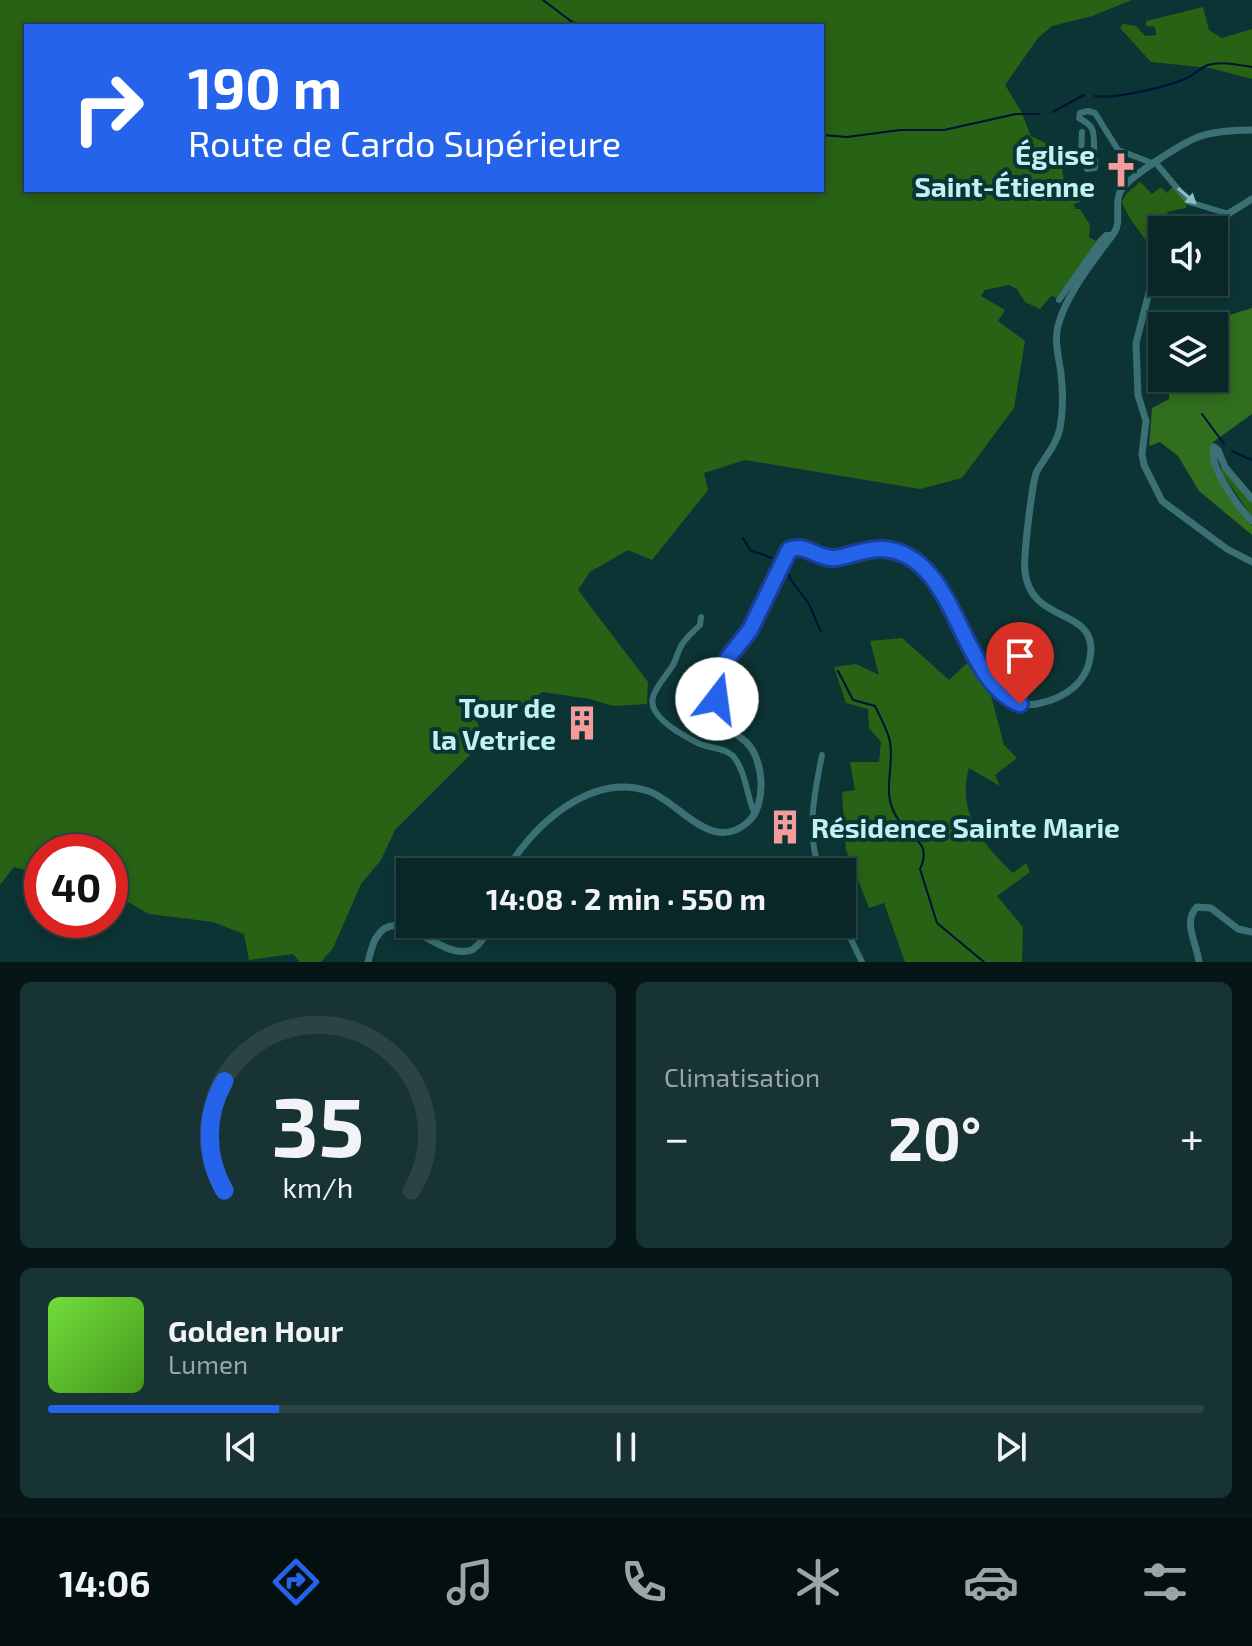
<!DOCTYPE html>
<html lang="fr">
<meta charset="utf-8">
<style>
body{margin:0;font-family:"Exo 2",sans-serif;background:#183334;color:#f1f3f6;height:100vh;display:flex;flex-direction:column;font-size:30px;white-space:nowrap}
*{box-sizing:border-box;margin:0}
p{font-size:26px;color:#99a5a8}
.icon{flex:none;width:44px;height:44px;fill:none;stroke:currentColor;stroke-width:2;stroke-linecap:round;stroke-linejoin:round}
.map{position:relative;height:962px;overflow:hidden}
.details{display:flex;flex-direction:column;gap:20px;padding:20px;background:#061516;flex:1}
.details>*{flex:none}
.hud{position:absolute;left:24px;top:24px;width:800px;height:168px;border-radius:0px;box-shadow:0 4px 12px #0003,0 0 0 2px #2a4445;background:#2563eb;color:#fff;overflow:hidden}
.controls{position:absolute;left:1148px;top:216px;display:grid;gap:16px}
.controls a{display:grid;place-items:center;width:80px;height:80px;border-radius:0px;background:#0a2728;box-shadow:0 4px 12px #0003,0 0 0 2px #2a4445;font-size:40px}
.speed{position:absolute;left:24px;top:834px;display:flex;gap:16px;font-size:40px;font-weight:700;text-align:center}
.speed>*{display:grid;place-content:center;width:104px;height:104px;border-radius:50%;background:#0a2728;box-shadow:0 4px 12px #0003,0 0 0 2px #2a4445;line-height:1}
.speed .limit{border:12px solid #d22;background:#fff;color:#111}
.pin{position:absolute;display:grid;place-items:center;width:68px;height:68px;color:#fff;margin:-82px -34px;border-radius:50% 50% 50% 0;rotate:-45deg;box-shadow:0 0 8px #0007}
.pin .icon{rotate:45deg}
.me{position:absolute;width:88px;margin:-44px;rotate:15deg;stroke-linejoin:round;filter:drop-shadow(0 0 6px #0008)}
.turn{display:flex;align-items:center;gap:28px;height:168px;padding:0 32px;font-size:36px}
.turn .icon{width:104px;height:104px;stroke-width:2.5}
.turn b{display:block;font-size:56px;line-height:68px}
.big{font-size:60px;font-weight:700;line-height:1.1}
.details .widget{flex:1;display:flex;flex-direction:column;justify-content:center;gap:12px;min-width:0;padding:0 28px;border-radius:12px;background:#183334}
.details .dial{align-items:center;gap:0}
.dial svg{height:208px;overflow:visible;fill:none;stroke:#2a4445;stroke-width:7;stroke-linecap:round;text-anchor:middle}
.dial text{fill:#f1f3f6;stroke:none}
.song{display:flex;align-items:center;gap:24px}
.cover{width:96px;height:96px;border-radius:12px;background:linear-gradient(135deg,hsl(100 70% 55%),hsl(100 70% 35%))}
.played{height:8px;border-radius:4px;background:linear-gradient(90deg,#2563eb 20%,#2a4445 20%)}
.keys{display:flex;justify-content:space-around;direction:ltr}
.heat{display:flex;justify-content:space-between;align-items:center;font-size:44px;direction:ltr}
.details .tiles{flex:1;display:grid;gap:20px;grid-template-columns:1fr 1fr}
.widget:last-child{grid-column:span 2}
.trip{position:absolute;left:396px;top:858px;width:460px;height:80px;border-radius:0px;background:#0a2728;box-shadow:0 4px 12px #0003,0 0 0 2px #2a4445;font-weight:700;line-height:80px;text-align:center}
.tab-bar{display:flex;height:128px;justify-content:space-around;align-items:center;background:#041010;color:#99a5a8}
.tab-bar .icon{width:56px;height:56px}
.tab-bar .selected{color:#2563eb}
.tab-bar b{font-size:36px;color:#f1f3f6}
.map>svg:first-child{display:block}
</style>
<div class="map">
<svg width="1252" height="962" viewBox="0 0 1252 962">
<rect width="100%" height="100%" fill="#0d3435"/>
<!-- green -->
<g fill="#286214" fill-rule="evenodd">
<path d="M0,0H1132L1092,16L1052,26L1038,38L1005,85L1021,111L1031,136L1058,149L1064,180L1075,179L1080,202L1074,204L1075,209H1080L1090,225L1089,237L1096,241L1058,298L1051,296L1040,309L1025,302L1017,289L1009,285L985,290L981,296L1005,310L998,321L1025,341L1014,408L962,478L920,489L745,460L704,473L708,490L652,560L628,550L590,572L578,590L648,682L647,704L613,706L590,699L542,692L526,708L474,710L483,742L395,830L381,860L361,884L333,948L321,962H300L293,954L249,960L244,934L213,922L149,914L110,892V852H42V860L37,873L14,867L0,885ZM26,26H822V190H26Z"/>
<polygon points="1203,7 1209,30 1222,38 1252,29 1252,79 1210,68 1151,62 1120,28 1123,24 1136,26 1145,36 1156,35 1155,27 1146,26 1146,21"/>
<path d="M1140,182L1152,194L1161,187L1167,193L1173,186L1187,201L1186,208L1167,212L1173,227L1162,230L1157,245L1151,248C1142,233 1127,218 1122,202L1126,194Z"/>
<polygon points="1223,469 1252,502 1252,517 1220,470"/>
<path d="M902,638L949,680L967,663L988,684L1004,745L1017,758L995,775L1000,786L969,768C956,811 983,845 1013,873L1026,863L1030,872L997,896L1023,927L1022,962H905L884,903L869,908L846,850L842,792L855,790L850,762H879L881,742L869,728L868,709L846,703L834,667L856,664L879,675L870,641Z"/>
</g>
<!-- forest -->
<path fill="#316e1e" d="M1252,308V414L1213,442C1204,464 1236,511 1252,526V535L1199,491L1178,456L1160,442L1149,446L1152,408L1169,399V378H1187L1191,383L1203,378H1214V374L1217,373L1229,353L1213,320Z"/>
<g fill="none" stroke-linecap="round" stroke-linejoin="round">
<!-- stream -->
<g stroke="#001236" stroke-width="2">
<polyline points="543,0 572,22 589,26"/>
<path d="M1095,96C1112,100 1170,86 1187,78C1194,75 1200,68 1208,65C1221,61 1239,65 1252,67"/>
<polyline points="1053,112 1084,95"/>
<polyline points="822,135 847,137 900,130 944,130 1016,114 1039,114"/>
<polyline points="1202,414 1224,444"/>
<polyline points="1232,451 1252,460"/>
<polyline points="743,538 750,550 772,558"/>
<polyline points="786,567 791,580 809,604 821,632"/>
<path d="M838,671L853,700L875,706C880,717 888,730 890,742C895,771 879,794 900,822C913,840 932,843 920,869L937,923L984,962"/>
</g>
<!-- minor -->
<g stroke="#3b7174" stroke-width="6">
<path d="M1082,132L1081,155L1087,169L1095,168C1096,161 1094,154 1094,147C1094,130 1094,126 1079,118L1080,113L1088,111L1095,113L1118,150L1152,163"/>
<polyline points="1155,162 1189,202 1229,214"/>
<polyline points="1059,300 1100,241 1106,235 1112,235"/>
<path d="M701,617L700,625C693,632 684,639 680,648C677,654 676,660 673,665C667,675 656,686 653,697C647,717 684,736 698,743C709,749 725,747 733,756C747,773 746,796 755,814"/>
<path d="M820,872C806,833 814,795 822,755"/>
<polyline points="842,921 862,962"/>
</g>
<!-- tertiary -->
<g stroke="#3b7174" stroke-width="7">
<polyline points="1177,230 1223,217 1252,199"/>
<polyline points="1162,242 1136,343 1138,395 1146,421 1142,454 1144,465 1162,501 1227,549 1252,562"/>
<path d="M1252,499L1225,467L1218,450L1214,447C1208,466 1238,507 1252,521"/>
<path d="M506,872C531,826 591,772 648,791C679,801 711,855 748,822C767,805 764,760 747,743C735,731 718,728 716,709C715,697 719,678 724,667C729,654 740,644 748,632C754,624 756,614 760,605C765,596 772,588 776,579C780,567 783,555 792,547C805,548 814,556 827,558C834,560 843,557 850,554C873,548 893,546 914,560C955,586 982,714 1037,704C1067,698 1090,681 1091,649C1091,608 1031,623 1025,572C1023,559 1032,482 1037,471C1045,457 1057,444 1060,428C1063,412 1063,391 1061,374C1059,358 1054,342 1058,326C1066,294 1094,260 1114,233C1122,222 1114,205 1120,192C1126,178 1183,143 1198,137C1215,131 1235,130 1252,130"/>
<path d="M368,962C370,955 372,944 376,938C399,900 439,962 472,950C482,943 486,935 489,924"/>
<path d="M1199,962C1197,944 1182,921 1197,907L1211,908L1238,929L1252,932"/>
</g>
</g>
<!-- one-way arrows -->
<defs><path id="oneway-solid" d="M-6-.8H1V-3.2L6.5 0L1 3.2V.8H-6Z" transform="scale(2)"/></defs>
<use fill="#8abec1" href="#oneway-solid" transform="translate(1187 196) rotate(41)"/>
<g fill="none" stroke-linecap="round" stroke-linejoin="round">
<!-- route casing -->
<g stroke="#184099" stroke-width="20">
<path id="route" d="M717,699L722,671L728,658L750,630L789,550C804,542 819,560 835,558C851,556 866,548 883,549C958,554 958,679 1020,704"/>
</g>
<!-- route -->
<use href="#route" stroke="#2563eb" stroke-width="14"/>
</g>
<!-- icons -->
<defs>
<g id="church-bare" transform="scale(2.76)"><path d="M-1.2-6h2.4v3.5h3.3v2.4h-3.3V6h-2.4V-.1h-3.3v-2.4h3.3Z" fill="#f59b9c" stroke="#0d3435" stroke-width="2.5" paint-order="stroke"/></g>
<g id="building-bare" transform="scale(2.76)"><path d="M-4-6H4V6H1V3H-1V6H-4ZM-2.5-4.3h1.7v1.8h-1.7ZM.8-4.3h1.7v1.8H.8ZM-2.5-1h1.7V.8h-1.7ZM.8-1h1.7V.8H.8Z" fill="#f59b9c" stroke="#0d3435" stroke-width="2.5" paint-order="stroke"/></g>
</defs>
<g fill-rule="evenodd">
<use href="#church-bare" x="1121" y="170"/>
<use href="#building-bare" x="582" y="723"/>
<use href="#building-bare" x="785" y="827"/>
</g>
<g text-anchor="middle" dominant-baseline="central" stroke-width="8" stroke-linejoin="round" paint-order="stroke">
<!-- poi labels -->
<g font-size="28" font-weight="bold" fill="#bef2f4" stroke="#0d3435" text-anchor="end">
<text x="1095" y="154">Église<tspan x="1095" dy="32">Saint-Étienne</tspan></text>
<text x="556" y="707">Tour de<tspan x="556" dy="32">la Vetrice</tspan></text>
<text x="811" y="827" text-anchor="start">Résidence Sainte Marie</text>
</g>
</g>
</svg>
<div class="controls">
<a><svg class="icon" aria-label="sound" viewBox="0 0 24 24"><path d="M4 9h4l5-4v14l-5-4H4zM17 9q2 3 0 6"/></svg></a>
<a><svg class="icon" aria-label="layers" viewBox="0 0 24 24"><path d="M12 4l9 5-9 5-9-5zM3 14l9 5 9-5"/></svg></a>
</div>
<div class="speed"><div class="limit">40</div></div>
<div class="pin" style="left:1020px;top:704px;background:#d93025"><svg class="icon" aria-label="arrive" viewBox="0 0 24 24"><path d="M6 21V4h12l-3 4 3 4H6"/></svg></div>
<svg class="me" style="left:717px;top:699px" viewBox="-20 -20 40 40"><circle r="19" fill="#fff"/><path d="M0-13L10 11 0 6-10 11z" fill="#2563eb"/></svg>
<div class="trip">14:08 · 2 min · 550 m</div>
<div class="hud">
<div class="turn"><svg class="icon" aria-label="right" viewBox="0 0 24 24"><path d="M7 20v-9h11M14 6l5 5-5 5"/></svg><div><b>190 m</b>Route de Cardo Supérieure</div></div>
</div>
</div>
<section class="details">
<div class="tiles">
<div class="widget dial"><svg viewBox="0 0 100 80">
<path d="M14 69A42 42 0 1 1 86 69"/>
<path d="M14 69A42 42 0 0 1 14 27" stroke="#2563eb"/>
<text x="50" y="56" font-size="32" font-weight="700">35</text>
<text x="50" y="72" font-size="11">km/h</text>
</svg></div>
<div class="widget"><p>Climatisation</p>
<div class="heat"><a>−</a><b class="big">20°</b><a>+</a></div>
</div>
<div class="widget">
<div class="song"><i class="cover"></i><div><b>Golden Hour</b><p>Lumen</p></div></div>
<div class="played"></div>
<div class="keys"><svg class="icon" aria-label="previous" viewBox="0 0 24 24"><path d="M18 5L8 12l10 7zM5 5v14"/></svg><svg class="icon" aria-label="pause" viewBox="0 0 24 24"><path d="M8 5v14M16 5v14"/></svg><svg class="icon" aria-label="next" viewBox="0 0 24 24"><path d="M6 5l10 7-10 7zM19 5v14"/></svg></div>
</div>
</div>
</section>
<nav class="tab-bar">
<b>14:06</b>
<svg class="icon selected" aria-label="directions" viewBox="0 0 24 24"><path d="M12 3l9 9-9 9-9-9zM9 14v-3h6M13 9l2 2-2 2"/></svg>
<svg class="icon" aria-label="music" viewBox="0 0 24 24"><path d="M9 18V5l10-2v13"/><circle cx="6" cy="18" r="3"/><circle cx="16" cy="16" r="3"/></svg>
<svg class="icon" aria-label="phone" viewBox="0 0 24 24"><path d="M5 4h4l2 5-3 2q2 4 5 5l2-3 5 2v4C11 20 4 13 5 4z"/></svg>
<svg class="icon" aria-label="climate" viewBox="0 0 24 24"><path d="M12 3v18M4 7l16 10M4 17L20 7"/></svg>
<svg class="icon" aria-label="car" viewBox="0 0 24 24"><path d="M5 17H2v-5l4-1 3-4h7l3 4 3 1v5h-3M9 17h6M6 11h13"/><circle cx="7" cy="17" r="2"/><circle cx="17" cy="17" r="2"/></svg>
<svg class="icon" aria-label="filters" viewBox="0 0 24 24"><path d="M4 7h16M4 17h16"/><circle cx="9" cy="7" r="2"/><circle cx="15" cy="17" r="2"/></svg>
</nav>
